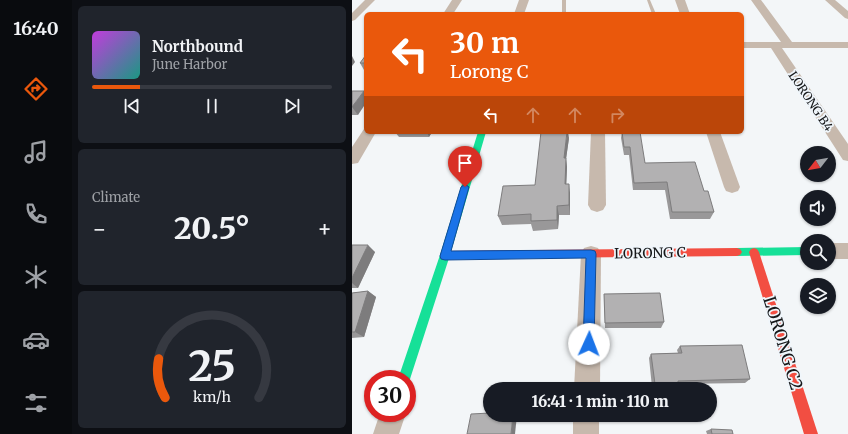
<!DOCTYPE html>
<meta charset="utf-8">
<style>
body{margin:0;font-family:Merriweather,serif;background:#20242c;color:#f1f3f6;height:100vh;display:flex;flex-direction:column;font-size:15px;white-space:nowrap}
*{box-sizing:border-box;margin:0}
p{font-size:13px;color:#9ea1a6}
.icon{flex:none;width:22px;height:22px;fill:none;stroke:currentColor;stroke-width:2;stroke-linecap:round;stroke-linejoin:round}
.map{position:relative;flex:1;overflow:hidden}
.details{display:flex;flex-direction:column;gap:6px;padding:6px;background:#0d0f14;width:280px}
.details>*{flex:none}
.top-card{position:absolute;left:12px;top:12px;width:380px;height:122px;border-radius:6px;box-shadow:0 1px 3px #0004;background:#ea580c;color:#fff;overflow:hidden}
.needle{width:26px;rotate:239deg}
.tools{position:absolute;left:448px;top:146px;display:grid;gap:8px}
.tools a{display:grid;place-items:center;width:36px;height:36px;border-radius:50%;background:#171b24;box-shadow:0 1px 3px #0004;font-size:20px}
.speed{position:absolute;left:12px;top:370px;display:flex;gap:8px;font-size:20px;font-weight:700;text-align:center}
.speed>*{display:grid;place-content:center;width:52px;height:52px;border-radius:50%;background:#171b24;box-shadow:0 1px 3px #0004;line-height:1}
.speed .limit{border:6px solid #d22;background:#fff;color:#111}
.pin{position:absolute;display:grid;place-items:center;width:34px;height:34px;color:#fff;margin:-41px -17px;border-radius:50% 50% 50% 0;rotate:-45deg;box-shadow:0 0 4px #0007}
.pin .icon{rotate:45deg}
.me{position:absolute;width:44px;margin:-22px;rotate:2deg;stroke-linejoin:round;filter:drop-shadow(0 0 3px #0008)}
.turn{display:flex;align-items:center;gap:14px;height:84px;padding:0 20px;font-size:18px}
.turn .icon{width:52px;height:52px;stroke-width:2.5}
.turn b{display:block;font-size:28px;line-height:34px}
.lanes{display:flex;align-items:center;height:38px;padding:0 20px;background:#0003;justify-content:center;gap:20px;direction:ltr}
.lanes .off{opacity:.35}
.big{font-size:30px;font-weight:800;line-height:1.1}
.details .widget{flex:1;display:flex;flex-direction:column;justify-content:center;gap:6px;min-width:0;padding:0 14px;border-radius:6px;background:#20242c}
.details .dial{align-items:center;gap:0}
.dial svg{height:104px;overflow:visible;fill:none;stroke:#363941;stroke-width:7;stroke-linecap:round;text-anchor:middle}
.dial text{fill:#f1f3f6;stroke:none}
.song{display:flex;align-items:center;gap:12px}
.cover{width:48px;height:48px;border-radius:6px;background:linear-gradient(135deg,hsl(290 70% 55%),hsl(170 70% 35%))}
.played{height:4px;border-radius:2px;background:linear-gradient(90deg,#ea580c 20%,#363941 20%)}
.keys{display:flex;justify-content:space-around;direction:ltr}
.heat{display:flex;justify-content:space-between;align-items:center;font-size:22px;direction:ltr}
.trip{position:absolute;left:131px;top:382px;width:234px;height:40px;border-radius:20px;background:#171b24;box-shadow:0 1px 3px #0004;font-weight:800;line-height:40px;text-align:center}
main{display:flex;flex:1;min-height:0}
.tab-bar{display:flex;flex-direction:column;width:72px;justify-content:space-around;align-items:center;background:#090b0e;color:#9ea1a6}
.tab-bar .icon{width:28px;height:28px}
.tab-bar .selected{color:#ea580c}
.tab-bar b{font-size:18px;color:#f1f3f6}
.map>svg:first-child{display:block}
</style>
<main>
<nav class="tab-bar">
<b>16:40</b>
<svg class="icon selected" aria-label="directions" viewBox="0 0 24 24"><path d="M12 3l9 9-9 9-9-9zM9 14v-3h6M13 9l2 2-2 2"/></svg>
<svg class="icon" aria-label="music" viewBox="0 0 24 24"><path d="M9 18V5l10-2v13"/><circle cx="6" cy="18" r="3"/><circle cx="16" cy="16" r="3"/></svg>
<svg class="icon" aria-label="phone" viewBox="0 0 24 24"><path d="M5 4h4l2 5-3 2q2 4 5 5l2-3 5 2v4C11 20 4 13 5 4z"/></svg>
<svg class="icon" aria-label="climate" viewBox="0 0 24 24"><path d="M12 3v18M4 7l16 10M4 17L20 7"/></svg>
<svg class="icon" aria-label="car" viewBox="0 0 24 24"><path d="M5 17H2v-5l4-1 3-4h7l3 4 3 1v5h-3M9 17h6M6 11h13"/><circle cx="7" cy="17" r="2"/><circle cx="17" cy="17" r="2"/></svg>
<svg class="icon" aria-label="filters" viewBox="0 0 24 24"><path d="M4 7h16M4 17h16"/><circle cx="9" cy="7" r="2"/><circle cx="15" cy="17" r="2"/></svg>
</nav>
<section class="details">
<div class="widget">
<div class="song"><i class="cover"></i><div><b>Northbound</b><p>June Harbor</p></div></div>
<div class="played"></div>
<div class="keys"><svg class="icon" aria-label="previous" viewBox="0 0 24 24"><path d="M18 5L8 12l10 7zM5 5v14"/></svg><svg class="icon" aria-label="pause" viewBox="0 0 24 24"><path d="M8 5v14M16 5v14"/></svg><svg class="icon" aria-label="next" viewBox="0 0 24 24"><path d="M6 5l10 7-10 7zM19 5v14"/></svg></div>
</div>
<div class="widget"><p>Climate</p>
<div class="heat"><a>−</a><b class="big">20.5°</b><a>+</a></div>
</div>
<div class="widget dial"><svg viewBox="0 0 100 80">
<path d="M14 69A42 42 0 1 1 86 69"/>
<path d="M14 69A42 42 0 0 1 9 39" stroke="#ea580c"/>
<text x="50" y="56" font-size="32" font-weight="700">25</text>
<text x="50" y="72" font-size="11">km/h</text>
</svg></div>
</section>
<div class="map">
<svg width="496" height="434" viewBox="0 0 496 434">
<rect width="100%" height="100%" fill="#f3f6f8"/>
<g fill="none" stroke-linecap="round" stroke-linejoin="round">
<!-- lane -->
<g fill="#c7b9ad" fill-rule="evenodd">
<rect x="210" y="0" width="4" height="14"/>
<polygon points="295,0 298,0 304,14 300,14"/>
</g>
<!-- street -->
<g fill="#c7b9ad" fill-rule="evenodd">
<polygon points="13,0 23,0 3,20 0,21 0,13"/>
<polygon points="100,0 110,0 101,14 91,14"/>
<polygon points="167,0 177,0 172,14 162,14"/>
<polygon points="323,0 333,0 338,14 328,14"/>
<polygon points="399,0 409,0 440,42 496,42 496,48 430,48 496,144 496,161 491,160 419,48 390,48 390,42 429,42"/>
<polygon points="473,0 483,0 496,11 496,19 493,18"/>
<polygon points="14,128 14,132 24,132 6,163 0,164 0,147 12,129"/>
<polygon points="239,132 253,132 254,205 251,210 245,212 239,210 236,205"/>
<polygon points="354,132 368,132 388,187 386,191 380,193 374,191 372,187"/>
<rect x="477" y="243" width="19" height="16"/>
<polygon points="239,246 246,248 249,254 248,389 222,389 229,254 232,248"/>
<polygon points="28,413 54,413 47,434 21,434"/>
<rect x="221" y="415" width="26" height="19"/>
</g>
<!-- fast -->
<g fill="#16e098" fill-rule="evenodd">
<polygon points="126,132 134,132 98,255 58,379 55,384 55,379 46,379 88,255"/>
<polygon points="455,247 455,255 385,256 382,255 380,252 382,249 385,248"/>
</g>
<!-- jam -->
<g fill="#f24e42" fill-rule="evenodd">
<polygon points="385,248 388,249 390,252 388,255 385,256 93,259 90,258 88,255 90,252 93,251"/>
<polygon points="402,248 405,249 407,252 466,434 452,434 397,252 399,249"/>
</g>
</g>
<!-- wall -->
<g fill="#999899">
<polygon points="14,55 14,70 12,70 8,63"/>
<polygon points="0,91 6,115 0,115"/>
<polygon points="43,132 80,132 77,137 47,137"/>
<polygon points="270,132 293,163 352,191 362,212 358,219 318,219 313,190 281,190 277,155 272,155 269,138"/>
<polygon points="217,138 214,159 215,167 214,184 218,193 218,215 207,215 206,229 181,231 179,224 150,225 146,216 183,185"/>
<polygon points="0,245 23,252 6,288 0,288"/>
<polygon points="16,291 24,297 12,337 0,338 0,293"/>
<polygon points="252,294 312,322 309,328 253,328"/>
<polygon points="328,346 398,379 393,383 325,384 323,386 300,387 297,358 299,354 326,353 325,350"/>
<polygon points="359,429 381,434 355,434 354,431"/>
</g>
<!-- shaded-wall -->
<g fill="#7d7c7d">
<polygon points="0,56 3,62 0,66"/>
<polygon points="12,91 14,93 14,103 6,115 0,107"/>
<polygon points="75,132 80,132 77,137"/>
<polygon points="215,132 216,132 217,138 214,159 215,167 214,193 213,184 212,158"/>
<polygon points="217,184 218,193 218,215 217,205"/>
<polygon points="205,206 207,215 206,229 205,220"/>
<polygon points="16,245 23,252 6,288 0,283 0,278"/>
<polygon points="16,291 24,297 12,337 3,332"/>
<polygon points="161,415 165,415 163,434 159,434"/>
</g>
<!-- building -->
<g fill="#b2b1b2" stroke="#7d7c7d">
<polygon points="14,55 14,63 8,63"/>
<polygon points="0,91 12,91 0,107"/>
<polygon points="189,132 215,132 212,158 214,158 213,184 217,184 217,205 205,206 205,220 179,221 179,214 146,216 151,186 183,185"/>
<polygon points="270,132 288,132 293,163 343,162 352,191 356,191 362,212 320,212 315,182 282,183 278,147 272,147"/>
<polygon points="0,245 16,245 0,278"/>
<polygon points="16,291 3,332 0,332 0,293"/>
<polygon points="308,293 312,322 253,323 252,294"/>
<polygon points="390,345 398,379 326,381 326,383 303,384 299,354 330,353 328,346"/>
<polygon points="138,413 138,415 161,415 159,434 115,434 119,414"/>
<polygon points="359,429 380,430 381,434 360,434"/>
</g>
<!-- route -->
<polygon fill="#1a73e8" stroke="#114b97" points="113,184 117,187 99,251 239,250 243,251 244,254 242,344 241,348 237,350 232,348 231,344 234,258 93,260 89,259 88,256 109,187"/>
<g text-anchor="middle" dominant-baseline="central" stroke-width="3.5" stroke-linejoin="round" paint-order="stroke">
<!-- far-street labels -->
<g font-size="12" fill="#16181a" stroke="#f0f6fb">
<text transform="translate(459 101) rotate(56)">LORONG B4</text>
</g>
<!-- street labels -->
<g font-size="14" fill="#16181a" stroke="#f0f6fb">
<text transform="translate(298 253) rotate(-1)">LORONG C</text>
</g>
<!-- near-street labels -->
<g font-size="17" fill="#16181a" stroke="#f0f6fb">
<text transform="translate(431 343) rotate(73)">LORONG C2</text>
</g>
</g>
</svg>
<div class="tools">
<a><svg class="needle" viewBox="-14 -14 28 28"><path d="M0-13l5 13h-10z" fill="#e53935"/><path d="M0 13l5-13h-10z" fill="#9ea1a6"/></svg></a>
<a><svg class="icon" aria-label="sound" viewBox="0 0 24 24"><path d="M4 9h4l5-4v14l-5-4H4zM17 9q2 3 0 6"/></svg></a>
<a><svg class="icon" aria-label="search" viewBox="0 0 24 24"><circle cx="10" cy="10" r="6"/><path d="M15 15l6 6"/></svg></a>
<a><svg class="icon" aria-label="layers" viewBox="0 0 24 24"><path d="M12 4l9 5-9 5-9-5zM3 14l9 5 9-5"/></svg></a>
</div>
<div class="speed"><div class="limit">30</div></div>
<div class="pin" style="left:113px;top:187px;background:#d93025"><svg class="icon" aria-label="arrive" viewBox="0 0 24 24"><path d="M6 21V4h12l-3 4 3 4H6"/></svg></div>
<svg class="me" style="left:237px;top:344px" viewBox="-20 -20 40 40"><circle r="19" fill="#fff"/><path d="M0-13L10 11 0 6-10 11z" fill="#1a73e8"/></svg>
<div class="trip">16:41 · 1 min · 110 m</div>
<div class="top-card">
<div class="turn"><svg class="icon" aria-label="left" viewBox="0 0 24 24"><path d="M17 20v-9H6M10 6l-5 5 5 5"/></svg><div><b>30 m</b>Lorong C</div></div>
<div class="lanes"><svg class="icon" aria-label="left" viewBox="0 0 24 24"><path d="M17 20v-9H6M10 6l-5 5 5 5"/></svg><svg class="icon off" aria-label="ahead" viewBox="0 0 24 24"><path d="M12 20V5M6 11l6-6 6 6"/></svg><svg class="icon off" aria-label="ahead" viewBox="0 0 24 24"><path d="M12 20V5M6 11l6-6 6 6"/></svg><svg class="icon off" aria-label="right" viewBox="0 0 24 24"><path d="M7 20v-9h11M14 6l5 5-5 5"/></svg></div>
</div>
</div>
</main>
